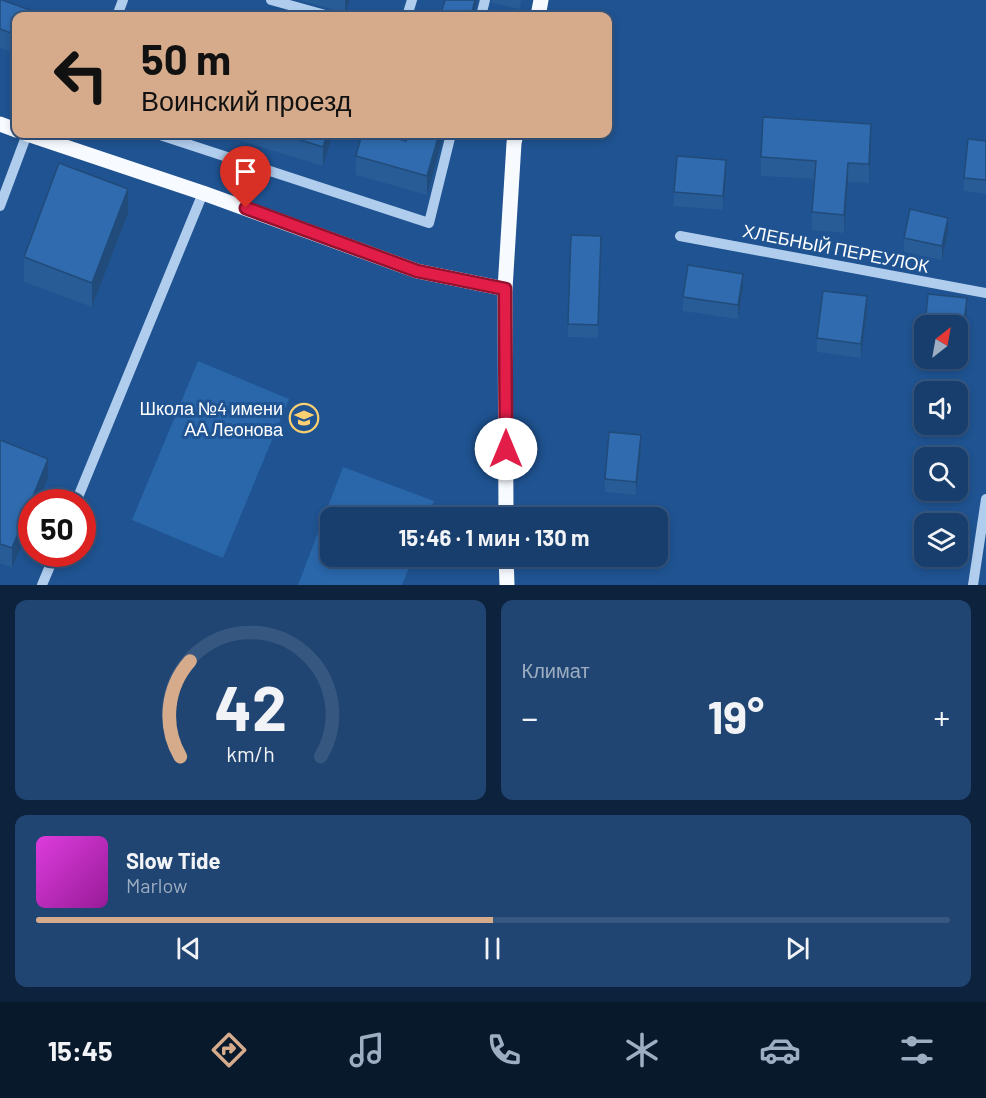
<!DOCTYPE html>
<html lang="ru">
<meta charset="utf-8">
<style>
body{margin:0;font-family:Barlow,sans-serif;background:#204572;color:#f1f3f6;height:100vh;display:flex;flex-direction:column;font-size:22px;white-space:nowrap}
*{box-sizing:border-box;margin:0}
p{font-size:20px;color:#9eaec2}
.icon{flex:none;width:33px;height:33px;fill:none;stroke:currentColor;stroke-width:2;stroke-linecap:round;stroke-linejoin:round}
.map{position:relative;height:585px;overflow:hidden}
.sheet{display:flex;flex-direction:column;gap:15px;padding:15px;background:#0d223c;flex:1}
.sheet>*{flex:none}
.banner{position:absolute;left:12px;top:12px;width:600px;height:126px;border-radius:12px;box-shadow:0 3px 9px #0003,0 0 0 2px #365780;background:#d6ab8b;color:#111;overflow:hidden}
.needle{width:39px;rotate:31deg}
.fabs{position:absolute;left:914px;top:315px;display:grid;gap:12px}
.fabs a{display:grid;place-items:center;width:54px;height:54px;border-radius:12px;background:#173e6d;box-shadow:0 3px 9px #0003,0 0 0 2px #365780;font-size:30px}
.speed{position:absolute;left:18px;top:489px;display:flex;gap:12px;font-size:30px;font-weight:700;text-align:center}
.speed>*{display:grid;place-content:center;width:78px;height:78px;border-radius:50%;background:#173e6d;box-shadow:0 3px 9px #0003,0 0 0 2px #365780;line-height:1}
.speed .limit{border:9px solid #d22;background:#fff;color:#111}
.pin{position:absolute;display:grid;place-items:center;width:51px;height:51px;color:#fff;margin:-62px -26px;border-radius:50% 50% 50% 0;rotate:-45deg;box-shadow:0 0 6px #0007}
.pin .icon{rotate:45deg}
.me{position:absolute;width:66px;margin:-33px;rotate:0deg;stroke-linejoin:round;filter:drop-shadow(0 0 4px #0008)}
.turn{display:flex;align-items:center;gap:21px;height:126px;padding:0 30px;font-size:27px}
.turn .icon{width:78px;height:78px;stroke-width:2.5}
.turn b{display:block;font-size:42px;line-height:51px}
.big{font-size:45px;font-weight:700;line-height:1.1}
.sheet .card{flex:1;display:flex;flex-direction:column;justify-content:center;gap:9px;min-width:0;padding:0 21px;border-radius:12px;background:#204572}
.sheet .dial{align-items:center;gap:0}
.dial svg{height:156px;overflow:visible;fill:none;stroke:#365780;stroke-width:7;stroke-linecap:round;text-anchor:middle}
.dial text{fill:#f1f3f6;stroke:none}
.song{display:flex;align-items:center;gap:18px}
.cover{width:72px;height:72px;border-radius:9px;background:linear-gradient(135deg,hsl(300 70% 55%),hsl(300 70% 35%))}
.played{height:6px;border-radius:3px;background:linear-gradient(90deg,#d6ab8b 50%,#365780 50%)}
.keys{display:flex;justify-content:space-around;direction:ltr}
.heat{display:flex;justify-content:space-between;align-items:center;font-size:33px;direction:ltr}
.sheet .tiles{flex:1;display:grid;gap:15px;grid-template-columns:1fr 1fr}
.card:last-child{grid-column:span 2}
.trip{position:absolute;left:320px;top:507px;width:348px;height:60px;border-radius:12px;background:#173e6d;box-shadow:0 3px 9px #0003,0 0 0 2px #365780;font-weight:700;line-height:60px;text-align:center}
.menu{display:flex;height:96px;justify-content:space-around;align-items:center;background:#09192c;color:#9eaec2}
.menu .icon{width:42px;height:42px}
.menu .selected{color:#d6ab8b}
.menu b{font-size:27px;color:#f1f3f6}
.map>svg:first-child{display:block}
</style>
<div class="map">
<svg width="986" height="585" viewBox="0 0 986 585">
<rect width="100%" height="100%" fill="#1f5391"/>
<!-- green -->
<g fill="#2966aa">
<polygon points="198,361 289,399 223,558 132,520"/>
<polygon points="343,467 434,501 428,517 330,518 330,556 413,557 402,585 298,585"/>
</g>
<g fill="none" stroke-linecap="round" stroke-linejoin="round">
<!-- minor -->
<g stroke="#b0cded" stroke-width="10">
<polyline points="271,0 329,16"/>
<polyline points="117,16 123,0"/>
<polyline points="407,16 412,0"/>
<polyline points="481,16 485,0"/>
<polyline points="157,134 429,223 451,134"/>
<polyline points="0,206 27,134"/>
<polyline points="680,236 986,293"/>
<polyline points="76,502 203,193"/>
<polyline points="42,585 55,554"/>
<polyline points="973,585 986,499"/>
</g>
<!-- major -->
<g stroke="#f7faff" stroke-width="15">
<polyline points="538,16 541,0"/>
<polyline points="0,124 16,130"/>
<polyline points="27,134 203,193 417,271 505,289"/>
<polyline points="506,518 505,289 514,143 516,134"/>
<polyline points="506,556 507,585"/>
</g>
</g>
<!-- wall -->
<g fill="#285c96">
<polygon points="0,0 16,16 16,54 0,48"/>
<polygon points="299,0 350,0 345,15 335,12 331,9"/>
<polygon points="492,0 521,0 520,9 492,3"/>
<polygon points="225,134 332,134 332,137 323,166 225,136"/>
<polygon points="408,134 444,134 427,195 356,175 356,156 406,141"/>
<polygon points="986,141 986,194 964,191 964,178"/>
<polygon points="871,143 869,183 848,182 844,233 812,230 812,212 814,179 761,176 761,157"/>
<polygon points="726,174 723,210 674,206 674,192"/>
<polygon points="128,213 92,307 24,282 24,257"/>
<polygon points="948,232 942,260 904,252 904,238"/>
<polygon points="601,249 598,338 568,337 568,324"/>
<polygon points="743,287 738,319 683,311 683,297"/>
<polygon points="867,310 861,358 817,352 817,338"/>
<polygon points="967,312 962,352 957,351 957,326"/>
<polygon points="0,440 48,478 38,502 32,502 12,568 0,563"/>
<polygon points="641,448 636,495 605,492 605,479"/>
</g>
<!-- shaded-wall -->
<g fill="#214b7a">
<polygon points="345,0 350,0 345,15"/>
<polygon points="474,0 477,0 475,9 475,16 471,16"/>
<polygon points="871,124 871,143 869,183 869,164"/>
<polygon points="327,134 332,134 332,137 323,166 323,147"/>
<polygon points="439,134 444,134 427,195 427,176"/>
<polygon points="726,160 726,174 723,210 723,196"/>
<polygon points="848,163 848,182 844,233 844,215"/>
<polygon points="128,189 128,213 92,307 92,283"/>
<polygon points="948,218 948,232 942,260 942,246"/>
<polygon points="743,274 743,287 738,319 738,305"/>
<polygon points="867,296 867,310 861,358 861,344"/>
<polygon points="967,298 967,312 962,352 962,338"/>
<polygon points="641,435 641,448 636,495 636,482"/>
<polygon points="48,459 48,478 38,502 32,502 32,520 12,568 12,548"/>
</g>
<!-- building -->
<g fill="#2f6bae" stroke="#214b7a" stroke-width="1.5">
<polygon points="0,0 2,0 47,16 16,16 16,35 0,29"/>
<polygon points="445,0 475,0 471,16 440,16"/>
<polygon points="763,117 871,124 869,164 848,163 844,215 812,212 816,161 761,157"/>
<polygon points="281,134 327,134 323,147"/>
<polygon points="362,134 380,134 406,141 408,134 439,134 427,176 356,156"/>
<polygon points="968,139 986,141 986,180 964,178"/>
<polygon points="677,156 726,160 723,196 674,192"/>
<polygon points="59,163 128,189 92,283 24,257"/>
<polygon points="910,209 948,218 942,246 904,238"/>
<polygon points="571,235 601,236 598,325 568,324"/>
<polygon points="688,265 743,274 738,305 683,297"/>
<polygon points="823,291 867,296 861,344 817,338"/>
<polygon points="928,294 967,298 962,338 957,338 957,326 925,326"/>
<polygon points="609,432 641,435 636,482 605,479"/>
<polygon points="0,440 48,459 12,548 0,544"/>
</g>
<g fill="none" stroke-linecap="round" stroke-linejoin="round">
<!-- route casing -->
<g stroke="#92132f" stroke-width="15">
<polyline id="route" points="246,208 417,271 505,289 506,449"/>
</g>
<!-- route -->
<use href="#route" stroke="#e11d48" stroke-width="10"/>
</g>
<!-- icons -->
<defs>
<g id="school-ring" transform="scale(1.5)"><circle r="9.5" fill="#1f5391" stroke="#fbd070" stroke-width="1.5"/><path d="M0-5L7-2L0 1L-7-2ZM-4 1L0 2.5L4 1V4Q0 6-4 4Z" fill="#fbd070"/></g>
</defs>
<g fill-rule="evenodd">
<use href="#school-ring" x="304" y="418"/>
</g>
<g text-anchor="middle" dominant-baseline="central" stroke-width="6" stroke-linejoin="round" paint-order="stroke">
<!-- street labels -->
<g font-size="18" fill="#fff" stroke="#1f5391">
<text transform="translate(836 248) rotate(11)">ХЛЕБНЫЙ ПЕРЕУЛОК</text>
</g>
<!-- poi labels -->
<g font-size="18" fill="#fff" stroke="#1f5391" text-anchor="end">
<text x="283" y="408">Школа №4 имени<tspan x="283" dy="21">АА Леонова</tspan></text>
</g>
</g>
</svg>
<div class="fabs">
<a><svg class="needle" viewBox="-14 -14 28 28"><path d="M0-13l5 13h-10z" fill="#e53935"/><path d="M0 13l5-13h-10z" fill="#9eaec2"/></svg></a>
<a><svg class="icon" aria-label="sound" viewBox="0 0 24 24"><path d="M4 9h4l5-4v14l-5-4H4zM17 9q2 3 0 6"/></svg></a>
<a><svg class="icon" aria-label="search" viewBox="0 0 24 24"><circle cx="10" cy="10" r="6"/><path d="M15 15l6 6"/></svg></a>
<a><svg class="icon" aria-label="layers" viewBox="0 0 24 24"><path d="M12 4l9 5-9 5-9-5zM3 14l9 5 9-5"/></svg></a>
</div>
<div class="speed"><div class="limit">50</div></div>
<div class="pin" style="left:246px;top:208px;background:#d93025"><svg class="icon" aria-label="arrive" viewBox="0 0 24 24"><path d="M6 21V4h12l-3 4 3 4H6"/></svg></div>
<svg class="me" style="left:506px;top:449px" viewBox="-20 -20 40 40"><circle r="19" fill="#fff"/><path d="M0-13L10 11 0 6-10 11z" fill="#e11d48"/></svg>
<div class="trip">15:46 · 1 мин · 130 m</div>
<div class="banner">
<div class="turn"><svg class="icon" aria-label="left" viewBox="0 0 24 24"><path d="M17 20v-9H6M10 6l-5 5 5 5"/></svg><div><b>50 m</b>Воинский проезд</div></div>
</div>
</div>
<section class="sheet">
<div class="tiles">
<div class="card dial"><svg viewBox="0 0 100 80">
<path d="M14 69A42 42 0 1 1 86 69"/>
<path d="M14 69A42 42 0 0 1 19 20" stroke="#d6ab8b"/>
<text x="50" y="56" font-size="32" font-weight="700">42</text>
<text x="50" y="72" font-size="11">km/h</text>
</svg></div>
<div class="card"><p>Климат</p>
<div class="heat"><a>−</a><b class="big">19°</b><a>+</a></div>
</div>
<div class="card">
<div class="song"><i class="cover"></i><div><b>Slow Tide</b><p>Marlow</p></div></div>
<div class="played"></div>
<div class="keys"><svg class="icon" aria-label="previous" viewBox="0 0 24 24"><path d="M18 5L8 12l10 7zM5 5v14"/></svg><svg class="icon" aria-label="pause" viewBox="0 0 24 24"><path d="M8 5v14M16 5v14"/></svg><svg class="icon" aria-label="next" viewBox="0 0 24 24"><path d="M6 5l10 7-10 7zM19 5v14"/></svg></div>
</div>
</div>
</section>
<nav class="menu">
<b>15:45</b>
<svg class="icon selected" aria-label="directions" viewBox="0 0 24 24"><path d="M12 3l9 9-9 9-9-9zM9 14v-3h6M13 9l2 2-2 2"/></svg>
<svg class="icon" aria-label="music" viewBox="0 0 24 24"><path d="M9 18V5l10-2v13"/><circle cx="6" cy="18" r="3"/><circle cx="16" cy="16" r="3"/></svg>
<svg class="icon" aria-label="phone" viewBox="0 0 24 24"><path d="M5 4h4l2 5-3 2q2 4 5 5l2-3 5 2v4C11 20 4 13 5 4z"/></svg>
<svg class="icon" aria-label="climate" viewBox="0 0 24 24"><path d="M12 3v18M4 7l16 10M4 17L20 7"/></svg>
<svg class="icon" aria-label="car" viewBox="0 0 24 24"><path d="M5 17H2v-5l4-1 3-4h7l3 4 3 1v5h-3M9 17h6M6 11h13"/><circle cx="7" cy="17" r="2"/><circle cx="17" cy="17" r="2"/></svg>
<svg class="icon" aria-label="filters" viewBox="0 0 24 24"><path d="M4 7h16M4 17h16"/><circle cx="9" cy="7" r="2"/><circle cx="15" cy="17" r="2"/></svg>
</nav>
